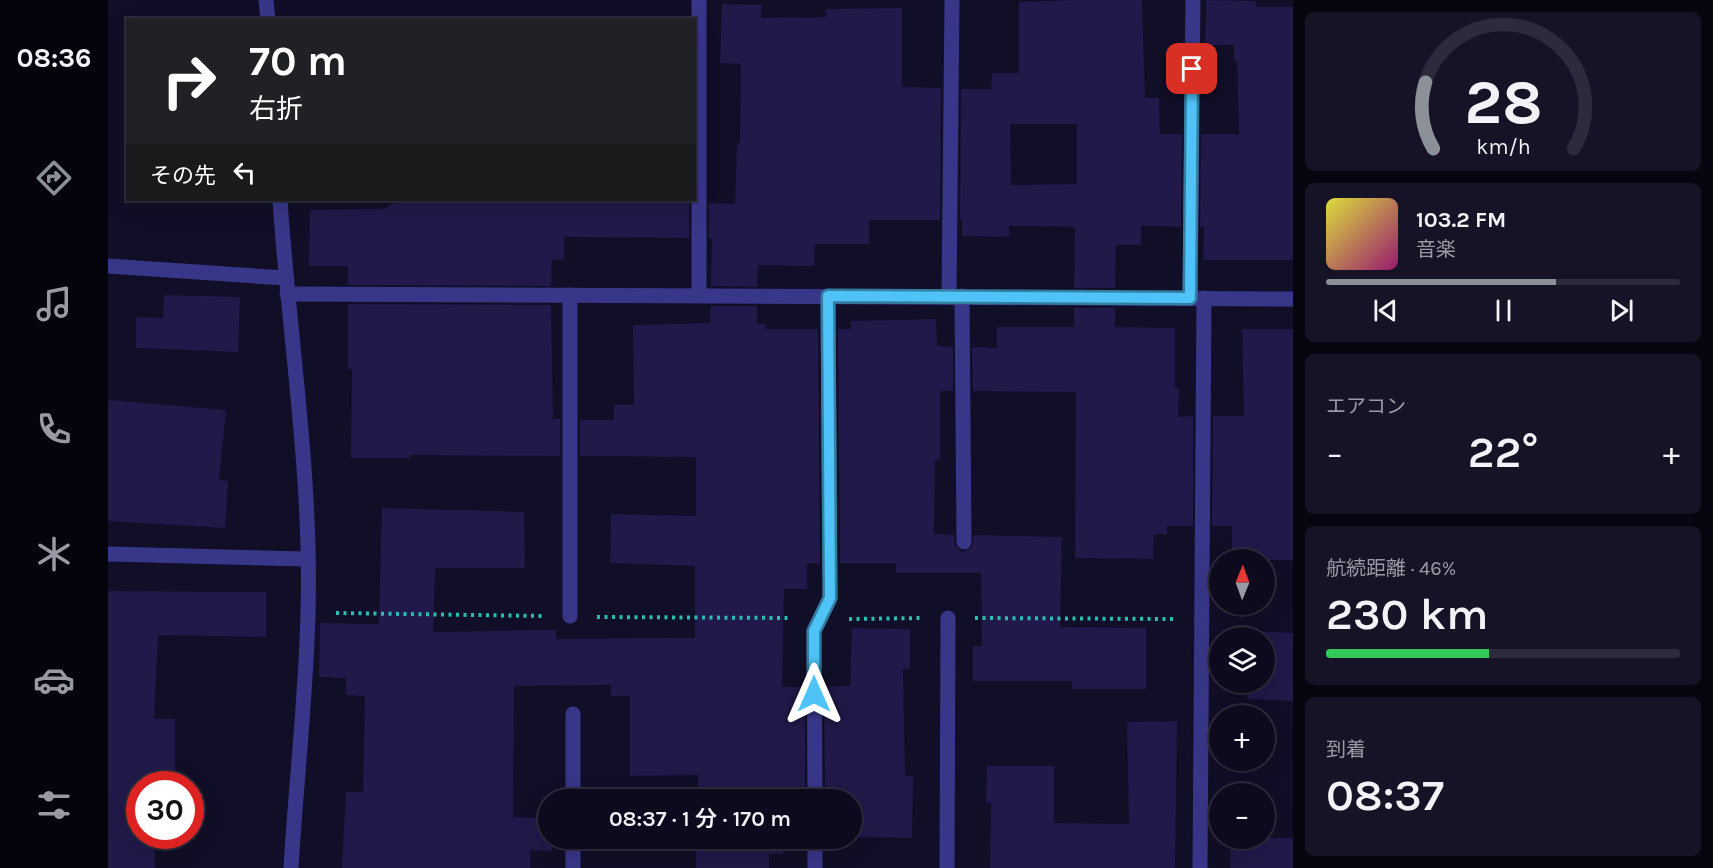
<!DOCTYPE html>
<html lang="ja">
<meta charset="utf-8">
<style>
body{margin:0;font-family:Karla,"Noto Sans JP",sans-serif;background:#161326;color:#f1f3f6;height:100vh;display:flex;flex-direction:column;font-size:22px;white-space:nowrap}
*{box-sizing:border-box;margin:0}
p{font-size:20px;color:#9a9aa4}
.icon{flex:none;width:33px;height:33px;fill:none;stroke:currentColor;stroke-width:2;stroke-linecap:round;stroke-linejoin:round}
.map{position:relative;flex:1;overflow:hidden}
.panel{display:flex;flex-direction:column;gap:12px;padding:12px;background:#070610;width:420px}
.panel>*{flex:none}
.guide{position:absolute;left:18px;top:18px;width:570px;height:183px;border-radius:0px;box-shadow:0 6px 24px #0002,0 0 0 2px #2d2b3b;background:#202124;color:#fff;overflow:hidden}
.needle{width:39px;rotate:1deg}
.tools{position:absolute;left:1101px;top:549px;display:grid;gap:12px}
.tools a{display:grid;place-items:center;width:66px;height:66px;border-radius:50%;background:#0d0a1d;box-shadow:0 6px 24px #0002,0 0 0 2px #2d2b3b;font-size:30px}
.speed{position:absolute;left:18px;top:771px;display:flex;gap:12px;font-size:30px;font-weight:700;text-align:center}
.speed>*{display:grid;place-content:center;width:78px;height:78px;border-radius:50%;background:#0d0a1d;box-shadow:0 6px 24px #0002,0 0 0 2px #2d2b3b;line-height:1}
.speed .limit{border:9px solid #d22;background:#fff;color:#111}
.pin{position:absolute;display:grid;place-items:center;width:51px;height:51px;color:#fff;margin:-26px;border-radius:12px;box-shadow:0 3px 9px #0006}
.me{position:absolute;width:66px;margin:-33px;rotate:0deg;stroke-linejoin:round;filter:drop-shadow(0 0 4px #0008)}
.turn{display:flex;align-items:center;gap:21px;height:126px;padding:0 24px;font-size:27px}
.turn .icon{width:78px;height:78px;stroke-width:2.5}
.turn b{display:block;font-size:42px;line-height:51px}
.then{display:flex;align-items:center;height:57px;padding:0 24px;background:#0003;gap:12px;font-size:22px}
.big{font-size:45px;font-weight:600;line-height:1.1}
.panel .tile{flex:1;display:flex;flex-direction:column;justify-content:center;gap:9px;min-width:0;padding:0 21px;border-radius:9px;background:#161326}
.panel .dial{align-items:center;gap:0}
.dial svg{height:156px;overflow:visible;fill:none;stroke:#2d2b3b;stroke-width:7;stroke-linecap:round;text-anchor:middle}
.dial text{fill:#f1f3f6;stroke:none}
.song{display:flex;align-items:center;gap:18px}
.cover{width:72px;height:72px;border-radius:9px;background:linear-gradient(135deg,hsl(60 70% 55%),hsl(320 70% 35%))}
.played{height:6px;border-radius:3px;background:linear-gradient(90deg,#8c9099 65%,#2d2b3b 65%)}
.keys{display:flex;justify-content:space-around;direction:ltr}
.heat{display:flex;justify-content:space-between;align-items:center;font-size:33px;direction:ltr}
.charge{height:9px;border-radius:4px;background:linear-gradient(90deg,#34c759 46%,#2d2b3b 0)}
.trip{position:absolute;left:430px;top:789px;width:324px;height:60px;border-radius:30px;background:#0d0a1d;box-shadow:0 6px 24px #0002,0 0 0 2px #2d2b3b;font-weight:600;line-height:60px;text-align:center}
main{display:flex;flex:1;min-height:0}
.tab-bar{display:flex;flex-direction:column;width:108px;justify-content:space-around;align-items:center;background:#05040c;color:#9a9aa4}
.tab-bar .icon{width:42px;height:42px}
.tab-bar .current{color:#8c9099}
.tab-bar b{font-size:27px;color:#f1f3f6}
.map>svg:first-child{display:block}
</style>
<main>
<nav class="tab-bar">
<b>08:36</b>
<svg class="icon current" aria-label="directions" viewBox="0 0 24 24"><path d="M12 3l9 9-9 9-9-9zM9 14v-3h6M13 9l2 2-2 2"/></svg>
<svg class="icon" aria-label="music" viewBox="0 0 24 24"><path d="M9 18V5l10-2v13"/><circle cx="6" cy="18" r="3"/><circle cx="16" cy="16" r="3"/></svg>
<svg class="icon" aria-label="phone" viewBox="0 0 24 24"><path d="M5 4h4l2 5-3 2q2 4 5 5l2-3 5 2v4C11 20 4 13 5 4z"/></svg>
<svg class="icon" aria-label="climate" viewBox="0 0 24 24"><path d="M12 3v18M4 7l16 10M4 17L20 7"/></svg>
<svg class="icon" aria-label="car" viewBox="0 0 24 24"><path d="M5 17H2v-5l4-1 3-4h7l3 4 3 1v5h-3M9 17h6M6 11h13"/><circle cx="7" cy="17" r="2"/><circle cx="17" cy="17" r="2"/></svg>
<svg class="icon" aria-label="filters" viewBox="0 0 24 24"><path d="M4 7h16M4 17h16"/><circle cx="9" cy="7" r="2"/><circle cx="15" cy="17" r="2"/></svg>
</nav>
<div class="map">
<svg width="1185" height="868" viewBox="0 0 1185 868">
<rect width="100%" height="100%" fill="#110e27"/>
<!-- building -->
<g fill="#211949" fill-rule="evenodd">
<path d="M967,0H1034L1037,98H1051L1052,134H1074L1073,227L1033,226V245H1008L1007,288H966L967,227L901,226V237L854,236V220H852L853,89H883L884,73H911V2ZM902,124H969V184L903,185Z"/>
<polygon points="1098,0 1149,1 1148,7 1185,7 1185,260 1095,260 1096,227 1092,227 1093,134 1131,134 1129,61 1126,61 1126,45 1097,45"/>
<polygon points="614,4 654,5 653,18 718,17 718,9 794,8 794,87 833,88 832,220 761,220 761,244 707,244 706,266 650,265 649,287 603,286 604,238 601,238 601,203 627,204 629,143 632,143 633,64 612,63"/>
<polygon points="291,200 564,200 564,202 581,203 581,238 456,237 456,259 444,260 443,286 240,285 240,266 201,266 202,210 276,209"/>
<polygon points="56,295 132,297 130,352 28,348 28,317 55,318"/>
<polygon points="240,304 443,305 445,419 452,419 452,456 302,455 302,458 243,458 244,369 240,369"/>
<polygon points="603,306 649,306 649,324 657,324 657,329 710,329 712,563 699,563 699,589 676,589 674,687 697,687 697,800 590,800 590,775 522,776 522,696 503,696 503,685 406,686 405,817 441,818 444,851 422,850 422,868 234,868 238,792 255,792 257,696 238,695 238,678 211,677 212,623 271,624 274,508 416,512 417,568 327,568 325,632 448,630 448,639 587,638 587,566 502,563 503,514 588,516 588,457 472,456 472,420 506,420 506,405 526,405 525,325 602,323"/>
<polygon points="966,308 1007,308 1007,327 1067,328 1067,389 1071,389 1070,417 1085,416 1085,526 1059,526 1059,534 1046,534 1045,559 967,558 968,392 865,391 864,347 889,348 889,327 966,327"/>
<polygon points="828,319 829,346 845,347 845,391 832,391 832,460 827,460 826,534 846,535 847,546 855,552 864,547 866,535 954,537 952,627 1038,628 1038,689 964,689 964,681 865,681 865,646 874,646 873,573 788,573 788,563 732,563 730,329 743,329 743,321"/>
<polygon points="1134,329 1185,329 1185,560 1124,560 1124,526 1104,526 1105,416 1136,416"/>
<polygon points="0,400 118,410 111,480 120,481 117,528 0,521"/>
<polygon points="0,591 158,592 158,637 50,635 46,719 67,719 67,783 32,784 32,836 46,836 47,868 0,868"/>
<polygon points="744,628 802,629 802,669 795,669 797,776 805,776 804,838 744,837 744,800 717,800 716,687 742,686"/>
<polygon points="1142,631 1185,633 1185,701 1139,699 1140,682 1156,682 1156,638 1142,638"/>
<polygon points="1069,721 1067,868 882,868 883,803 878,803 879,766 946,766 946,823 1021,824 1019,722"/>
<polygon points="588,838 675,838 675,854 661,854 661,868 588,868"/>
<polygon points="1123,838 1185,838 1185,868 1122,868"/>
</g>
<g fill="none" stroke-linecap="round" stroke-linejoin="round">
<!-- path -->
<g stroke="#28beb2" stroke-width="4" stroke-dasharray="3 4.5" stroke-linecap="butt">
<polyline points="228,613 436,616"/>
<polyline points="489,617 682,618"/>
<polyline points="867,618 1066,619"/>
<polyline points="741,619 814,618"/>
</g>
<!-- minor -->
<g stroke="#383688" stroke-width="15">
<polyline points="158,0 160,20"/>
<path d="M172,200C181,337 204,475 200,613C198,698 188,783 183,868"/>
<polyline points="0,266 177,278"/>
<polyline points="179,294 1185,299"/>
<polyline points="591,295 591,0"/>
<polyline points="841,296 844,0"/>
<polyline points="854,296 856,542"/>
<polyline points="1082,298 1085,0"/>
<polyline points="0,554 199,559"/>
<polyline points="462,616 462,295"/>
<polyline points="465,714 465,800"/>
<polyline points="707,800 706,631 722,598 720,296"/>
<polyline points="465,838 465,868"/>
<polyline points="707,838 707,868"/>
<polyline points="839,868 840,618"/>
<polyline points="1092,868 1096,298"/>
</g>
</g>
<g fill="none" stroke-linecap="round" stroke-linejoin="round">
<!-- route casing -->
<g stroke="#337fa1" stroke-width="15">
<polyline id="route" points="706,694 706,631 722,598 720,296 1082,298 1084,69"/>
</g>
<!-- route -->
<use href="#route" stroke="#4fc3f7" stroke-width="10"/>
</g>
</svg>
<div class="tools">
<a><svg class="needle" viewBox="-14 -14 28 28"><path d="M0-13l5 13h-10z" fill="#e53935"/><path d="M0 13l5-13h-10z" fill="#9a9aa4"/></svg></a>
<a><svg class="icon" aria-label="layers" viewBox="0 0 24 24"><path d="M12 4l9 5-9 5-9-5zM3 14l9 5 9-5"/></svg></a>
<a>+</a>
<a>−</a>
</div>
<div class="speed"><div class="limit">30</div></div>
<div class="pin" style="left:1084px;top:69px;background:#d93025"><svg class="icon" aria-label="arrive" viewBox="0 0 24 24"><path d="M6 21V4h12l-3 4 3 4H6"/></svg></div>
<svg class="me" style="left:706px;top:694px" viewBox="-20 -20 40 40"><path d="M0-17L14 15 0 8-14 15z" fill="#4fc3f7" stroke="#fff" stroke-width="4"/></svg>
<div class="trip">08:37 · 1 分 · 170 m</div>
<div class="guide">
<div class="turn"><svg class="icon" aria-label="right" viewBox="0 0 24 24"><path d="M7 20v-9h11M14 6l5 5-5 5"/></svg><div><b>70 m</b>右折</div></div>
<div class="then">その先<svg class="icon" aria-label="left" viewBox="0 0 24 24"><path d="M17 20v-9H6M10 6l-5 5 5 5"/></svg></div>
</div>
</div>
<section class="panel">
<div class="tile dial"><svg viewBox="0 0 100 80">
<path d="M14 69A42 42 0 1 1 86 69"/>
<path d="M14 69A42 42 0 0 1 10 35" stroke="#8c9099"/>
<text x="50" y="56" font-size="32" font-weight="700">28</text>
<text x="50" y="72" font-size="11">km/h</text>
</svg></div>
<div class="tile">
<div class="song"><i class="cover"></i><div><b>103.2 FM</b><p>音楽</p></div></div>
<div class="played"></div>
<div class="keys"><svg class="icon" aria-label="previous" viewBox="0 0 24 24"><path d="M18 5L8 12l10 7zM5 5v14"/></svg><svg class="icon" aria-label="pause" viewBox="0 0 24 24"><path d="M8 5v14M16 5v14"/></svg><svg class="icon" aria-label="next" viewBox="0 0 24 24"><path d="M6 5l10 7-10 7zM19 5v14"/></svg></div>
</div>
<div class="tile"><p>エアコン</p>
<div class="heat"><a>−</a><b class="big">22°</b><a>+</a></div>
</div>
<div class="tile"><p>航続距離 · 46%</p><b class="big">230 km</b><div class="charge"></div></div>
<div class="tile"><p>到着</p><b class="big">08:37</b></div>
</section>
</main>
